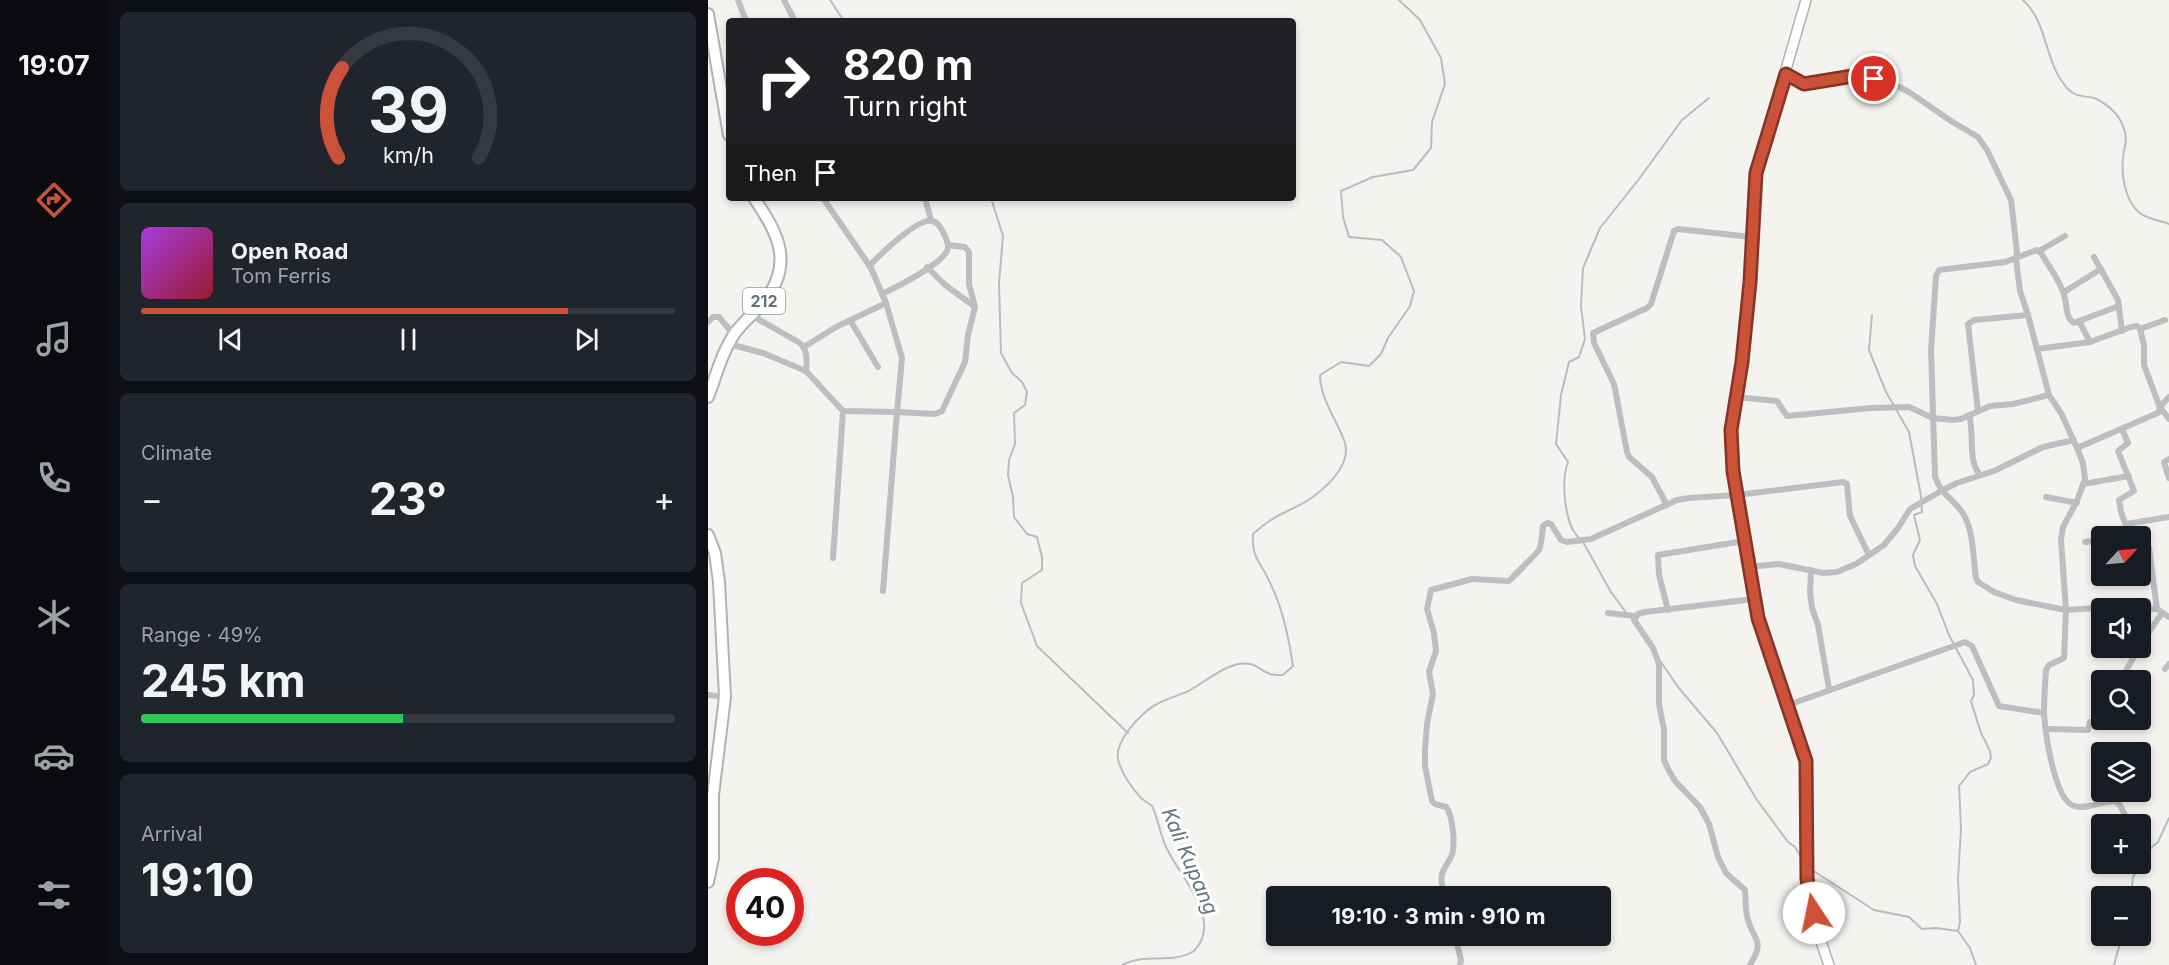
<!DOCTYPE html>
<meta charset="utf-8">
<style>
body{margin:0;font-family:Inter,sans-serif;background:#20242c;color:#f1f3f6;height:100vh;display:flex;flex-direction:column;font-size:22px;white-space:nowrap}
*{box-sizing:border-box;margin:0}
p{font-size:20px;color:#9ea1a6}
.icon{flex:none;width:33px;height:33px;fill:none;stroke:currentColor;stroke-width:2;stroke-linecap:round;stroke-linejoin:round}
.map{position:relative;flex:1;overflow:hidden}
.sheet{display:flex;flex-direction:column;gap:12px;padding:12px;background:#0d0f14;width:600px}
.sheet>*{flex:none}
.guide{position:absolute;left:18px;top:18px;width:570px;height:183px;border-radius:6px;box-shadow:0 3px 9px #0003;background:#202124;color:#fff;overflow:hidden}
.needle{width:39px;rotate:64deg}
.fabs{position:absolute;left:1383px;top:526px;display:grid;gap:12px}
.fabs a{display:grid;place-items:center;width:60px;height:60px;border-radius:6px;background:#171b24;box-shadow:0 3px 9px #0003;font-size:30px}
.speed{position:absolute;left:18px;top:868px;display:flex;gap:12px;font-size:30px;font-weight:700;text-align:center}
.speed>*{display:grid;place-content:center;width:78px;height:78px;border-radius:50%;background:#171b24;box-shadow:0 3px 9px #0003;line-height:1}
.speed .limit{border:9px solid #d22;background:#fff;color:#111}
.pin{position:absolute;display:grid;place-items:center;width:51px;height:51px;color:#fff;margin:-26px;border:3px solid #fff;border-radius:50%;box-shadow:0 2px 6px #0007}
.me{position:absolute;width:66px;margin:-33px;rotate:349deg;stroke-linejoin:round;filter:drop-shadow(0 0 4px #0008)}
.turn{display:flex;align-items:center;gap:21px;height:126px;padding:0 18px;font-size:27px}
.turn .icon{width:78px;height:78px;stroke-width:2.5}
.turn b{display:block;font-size:42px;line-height:51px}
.then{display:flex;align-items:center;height:57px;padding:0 18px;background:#0003;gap:12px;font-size:22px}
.big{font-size:45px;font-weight:700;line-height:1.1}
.sheet .card{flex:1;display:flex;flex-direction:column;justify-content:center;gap:9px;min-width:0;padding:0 21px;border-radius:9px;background:#20242c}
.sheet .dial{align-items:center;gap:0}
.dial svg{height:156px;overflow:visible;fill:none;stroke:#363941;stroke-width:7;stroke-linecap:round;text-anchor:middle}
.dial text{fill:#f1f3f6;stroke:none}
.song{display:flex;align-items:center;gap:18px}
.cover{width:72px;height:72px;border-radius:9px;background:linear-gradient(135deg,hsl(280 70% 55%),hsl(350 70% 35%))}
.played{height:6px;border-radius:3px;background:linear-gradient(90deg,#cb5238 80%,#363941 80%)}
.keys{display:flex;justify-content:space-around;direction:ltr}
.heat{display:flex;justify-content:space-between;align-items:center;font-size:33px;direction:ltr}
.charge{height:9px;border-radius:4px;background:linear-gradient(90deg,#34c759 49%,#363941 0)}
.trip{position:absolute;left:558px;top:886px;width:345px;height:60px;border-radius:6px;background:#171b24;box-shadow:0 3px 9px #0003;font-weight:700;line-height:60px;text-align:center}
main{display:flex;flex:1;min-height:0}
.menu{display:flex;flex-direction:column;width:108px;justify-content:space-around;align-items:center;background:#090b0e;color:#9ea1a6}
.menu .icon{width:42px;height:42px}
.menu .current{color:#cb5238}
.menu b{font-size:27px;color:#f1f3f6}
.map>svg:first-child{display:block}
</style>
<main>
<nav class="menu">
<b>19:07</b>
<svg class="icon current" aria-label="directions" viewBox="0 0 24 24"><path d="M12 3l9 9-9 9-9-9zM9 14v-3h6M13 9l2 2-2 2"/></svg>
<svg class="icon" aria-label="music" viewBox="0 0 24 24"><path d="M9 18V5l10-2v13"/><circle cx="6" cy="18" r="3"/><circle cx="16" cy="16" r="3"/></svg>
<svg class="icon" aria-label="phone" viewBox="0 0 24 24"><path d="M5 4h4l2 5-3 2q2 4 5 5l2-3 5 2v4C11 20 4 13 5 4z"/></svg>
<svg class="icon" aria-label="climate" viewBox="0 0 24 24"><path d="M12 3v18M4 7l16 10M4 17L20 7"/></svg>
<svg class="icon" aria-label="car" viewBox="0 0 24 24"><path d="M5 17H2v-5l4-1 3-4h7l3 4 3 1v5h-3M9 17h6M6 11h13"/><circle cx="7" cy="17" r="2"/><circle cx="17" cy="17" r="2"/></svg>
<svg class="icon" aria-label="filters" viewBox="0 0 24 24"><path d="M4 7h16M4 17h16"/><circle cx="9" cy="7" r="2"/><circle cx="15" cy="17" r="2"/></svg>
</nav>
<section class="sheet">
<div class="card dial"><svg viewBox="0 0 100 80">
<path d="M14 69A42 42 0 1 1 86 69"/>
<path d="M14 69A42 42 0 0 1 16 23" stroke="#cb5238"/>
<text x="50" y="56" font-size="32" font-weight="700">39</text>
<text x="50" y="72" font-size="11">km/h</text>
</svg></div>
<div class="card">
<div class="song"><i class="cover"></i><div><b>Open Road</b><p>Tom Ferris</p></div></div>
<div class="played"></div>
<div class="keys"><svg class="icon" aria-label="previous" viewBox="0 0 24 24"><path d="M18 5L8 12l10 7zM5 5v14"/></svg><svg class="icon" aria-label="pause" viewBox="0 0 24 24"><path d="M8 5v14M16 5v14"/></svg><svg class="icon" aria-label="next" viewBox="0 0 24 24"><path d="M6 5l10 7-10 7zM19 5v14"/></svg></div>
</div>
<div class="card"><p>Climate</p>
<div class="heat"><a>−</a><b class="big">23°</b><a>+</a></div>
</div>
<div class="card"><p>Range · 49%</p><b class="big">245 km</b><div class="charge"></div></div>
<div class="card"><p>Arrival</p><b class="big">19:10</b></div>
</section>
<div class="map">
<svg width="1461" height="965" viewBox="0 0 1461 965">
<rect width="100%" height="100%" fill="#f4f3f0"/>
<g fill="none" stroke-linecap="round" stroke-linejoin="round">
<!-- stream -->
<g stroke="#b3bfc2" stroke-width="2">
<polyline points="122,0 136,21"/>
<path d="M1315,0C1341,24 1336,64 1360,89C1367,97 1377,96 1386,98C1397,102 1411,114 1415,126C1420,137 1417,145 1415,157C1413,177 1418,209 1439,217C1446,220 1454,221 1461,224"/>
<polyline points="283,198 295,236 291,283 293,353 304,373 314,382 319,392 317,405 306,413 307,444 301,460 300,475 305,497 306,517 319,534 329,537 334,557 334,570 314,583 313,603 329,646 420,733"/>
<polyline points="1164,315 1161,350 1178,392 1201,432 1213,496 1214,512 1206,515 1212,540 1205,555 1207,566 1229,604 1241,635 1265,680 1266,695 1263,701 1273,733 1282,751 1283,758 1280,764 1262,772 1251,786 1253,829 1250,879 1252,922 1250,931"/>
<path d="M871,538C856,524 853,480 860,462L848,444L853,395L861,362L871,357L877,339L873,306L875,268L892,228L931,179L974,120L1001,98"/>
<polyline points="875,542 903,592 919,614"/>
<polyline points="953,662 970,687 1009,733 1049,800 1080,842 1087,847 1094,859"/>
<polyline points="1432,862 1437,853 1450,842 1461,818"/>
<polyline points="1101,868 1166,910 1201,917 1214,929 1228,928 1250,931 1262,948 1268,965"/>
<polyline points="1427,897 1428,892 1424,887 1425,877 1432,864"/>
<path d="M414,965C439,952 464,965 486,951C516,920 472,877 459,849C453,839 449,814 444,806C441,803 436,801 433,798C425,789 415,775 411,763C403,743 434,711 451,703C459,699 468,696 476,693C494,686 520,659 542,664C549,665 555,672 562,674C566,675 571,675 575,675L585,666C581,639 575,609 563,585C554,563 543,559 545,534C550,530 555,525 560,522C574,512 591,507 605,497C622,484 645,463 636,440C628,419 612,398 612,375L633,362L661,366L673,354L680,338L702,306L706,291L693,257L674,240L641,237L635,217L633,191L665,177L705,170L723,148L724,122L737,84L733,58L712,20L691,0"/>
<polyline points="1406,965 1414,936"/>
</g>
<!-- secondary casing -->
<g stroke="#aeb3b6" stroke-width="12">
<polyline id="secondary" points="1098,0 1048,173 1042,282 1034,361 1023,430 1025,471 1050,618 1098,761 1099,879 1107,924 1121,965"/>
</g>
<!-- primary casing -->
<g stroke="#afb3b6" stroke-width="14">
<g id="primary">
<polyline points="0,14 21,135"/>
<path d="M0,397C8,376 14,352 27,333C35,322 46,313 55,303C87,264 70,233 46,198"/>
<polyline points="0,535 7,553 11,582 17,697 5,795 5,858 0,882"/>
</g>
</g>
<!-- street -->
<g stroke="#bbbfc1" stroke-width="6">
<polyline points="30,0 38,21"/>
<polyline points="76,0 87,21"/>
<path d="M1078,74L1096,84L1151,75L1181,82L1201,92L1243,121L1270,137L1279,150L1303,200L1309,252L1308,259L1312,291L1320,315L1341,395L1353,413L1369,448L1375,463L1377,479L1369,501L1355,527L1353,540L1358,610L1356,658L1341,665L1338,670C1337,684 1336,698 1336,712C1337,731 1346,800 1366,806C1379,810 1394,801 1407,801L1412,805L1422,825"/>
<polyline points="115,198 163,268 178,303 194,358 189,412 227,414 234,411 257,362 260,335 267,307 236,284 219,267"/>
<polyline points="217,198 223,220"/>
<polyline points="240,245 257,247 261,252 261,284 267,307"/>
<polyline points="1331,251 1357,236"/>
<polyline points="1386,257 1410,300 1414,331"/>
<path d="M161,266C172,255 209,218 224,221C230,222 233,228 236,234C238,238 242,246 239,251C232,265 189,287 174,294"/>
<polyline points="1356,292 1393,269"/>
<path d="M1411,306L1366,323C1356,317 1360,302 1355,292C1350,278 1340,265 1333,253L1329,250L1297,262L1231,270L1228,276L1223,350L1227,476C1233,497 1249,500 1257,517C1266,535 1265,559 1268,578L1270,582L1286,592L1308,600L1358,610L1389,608L1449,609L1461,617"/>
<path d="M43,315L92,343C100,351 99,361 98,371"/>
<polyline points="142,320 170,367"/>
<polyline points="1371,321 1382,342"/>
<polyline points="0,322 5,317 11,317 26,335"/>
<polyline points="1432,329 1457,320"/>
<polyline points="21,344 55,353 98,371 135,411 189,412 175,591"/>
<polyline points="96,347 128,327 178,303"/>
<polyline points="1329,349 1382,342 1423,327 1429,326 1432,329 1436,345 1436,365 1451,405 1452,412 1369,448"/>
<polyline points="1027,397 1069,401 1079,416 1163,408 1201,407 1225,418 1245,420 1253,419 1282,406 1305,404 1341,395"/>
<polyline points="1461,397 1452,407 1461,419"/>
<polyline points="1270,411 1260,324 1266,320 1320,315"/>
<path d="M1261,415C1267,435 1259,459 1272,475"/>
<polyline points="1414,429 1420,443 1410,451 1426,491 1411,500 1413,512 1420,532"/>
<polyline points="1461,459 1456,462 1461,478"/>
<polyline points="1375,484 1421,476"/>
<polyline points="1338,497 1369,503"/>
<polyline points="959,505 944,477 921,457 919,452 906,384 886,343 885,333 939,308 943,304 966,231 970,229 1043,237"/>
<polyline points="1418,524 1461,517"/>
<polyline points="1405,537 1420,532 1423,537"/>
<polyline points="1377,542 1394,540"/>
<polyline points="1432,543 1438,543 1441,548 1449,609"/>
<polyline points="125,558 135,411"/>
<polyline points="1040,567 1071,564 1115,573 1129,572 1148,564 1176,545 1190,528 1202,509 1233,491 1249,483 1286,471 1335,447 1366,440"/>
<polyline points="1103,570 1102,592 1104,608 1110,625 1121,689"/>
<polyline points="960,610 951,575 950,555 1036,541"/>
<polyline points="900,613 927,616"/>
<polyline points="1432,645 1454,613"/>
<polyline points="1457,669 1461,664"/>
<polyline points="1412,681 1431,648"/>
<polyline points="0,695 17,697"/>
<polyline points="1080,705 1257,642 1264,646 1291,706 1336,713"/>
<path d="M1339,729L1380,730L1382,722L1390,721C1389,711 1386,699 1394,692"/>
<path d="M737,897C735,890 732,881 734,874C736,868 740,863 743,857C748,847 745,815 738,807L727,804L724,801L717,766V750L719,724L725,694L721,672L728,651L726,633L719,609L723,590L764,579L801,581C803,579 830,552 831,550C834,543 834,533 835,526L839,523L843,524L853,540L859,542L883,539L969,500L981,498L1029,495L1135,482L1139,484L1142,516L1161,555"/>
<polyline points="747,936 753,960 752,965"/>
<path d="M1042,965C1057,940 1047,943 1040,920C1037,911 1038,900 1037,890L1018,873L1010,857L1001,824L992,807L967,781L960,769L956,760V730L951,704V664L945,648L926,620L930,614L937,612L1046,599"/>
</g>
<!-- secondary -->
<use href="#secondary" stroke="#fff" stroke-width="9"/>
<!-- primary -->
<use href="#primary" stroke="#fff" stroke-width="10"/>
</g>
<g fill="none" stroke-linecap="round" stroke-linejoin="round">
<!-- route casing -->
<g stroke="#843524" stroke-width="15">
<polyline id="route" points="1106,913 1099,879 1098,761 1050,618 1025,471 1023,430 1034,362 1042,282 1048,173 1078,74 1096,84 1151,75 1166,79"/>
</g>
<!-- route -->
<use href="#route" stroke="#cb5238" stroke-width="10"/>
</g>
<g text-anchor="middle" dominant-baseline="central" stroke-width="6" stroke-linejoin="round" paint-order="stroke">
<!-- shield labels -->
<rect fill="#fff" stroke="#949ea4" stroke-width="1.5" x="35" y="288" width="42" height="26" rx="4.5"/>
<g font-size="16" font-weight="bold" fill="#66757d">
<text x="56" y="301">212</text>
</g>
<!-- water labels -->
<g font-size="20" font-style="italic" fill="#63767b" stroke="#fff">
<text transform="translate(482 861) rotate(67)">Kali Kupang</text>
</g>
</g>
</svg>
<div class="fabs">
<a><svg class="needle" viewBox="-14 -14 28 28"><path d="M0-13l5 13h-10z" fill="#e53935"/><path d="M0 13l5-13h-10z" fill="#9ea1a6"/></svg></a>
<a><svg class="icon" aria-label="sound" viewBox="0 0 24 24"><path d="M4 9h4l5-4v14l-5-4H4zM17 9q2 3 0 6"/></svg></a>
<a><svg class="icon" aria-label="search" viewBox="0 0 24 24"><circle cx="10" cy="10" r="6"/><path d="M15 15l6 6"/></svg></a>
<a><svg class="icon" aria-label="layers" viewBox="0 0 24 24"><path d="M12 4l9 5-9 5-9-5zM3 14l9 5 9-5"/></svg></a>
<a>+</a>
<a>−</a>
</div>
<div class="speed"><div class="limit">40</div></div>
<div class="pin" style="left:1166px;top:79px;background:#d93025"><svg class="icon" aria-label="arrive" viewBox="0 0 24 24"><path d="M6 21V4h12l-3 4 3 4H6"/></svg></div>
<svg class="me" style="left:1106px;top:913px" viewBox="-20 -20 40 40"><circle r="19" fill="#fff"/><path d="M0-13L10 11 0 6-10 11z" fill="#cb5238"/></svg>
<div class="trip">19:10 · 3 min · 910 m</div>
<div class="guide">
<div class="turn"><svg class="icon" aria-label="right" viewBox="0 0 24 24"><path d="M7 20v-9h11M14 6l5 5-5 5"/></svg><div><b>820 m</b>Turn right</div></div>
<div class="then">Then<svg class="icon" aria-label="arrive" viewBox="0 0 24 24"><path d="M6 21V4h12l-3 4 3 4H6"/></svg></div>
</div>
</div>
</main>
